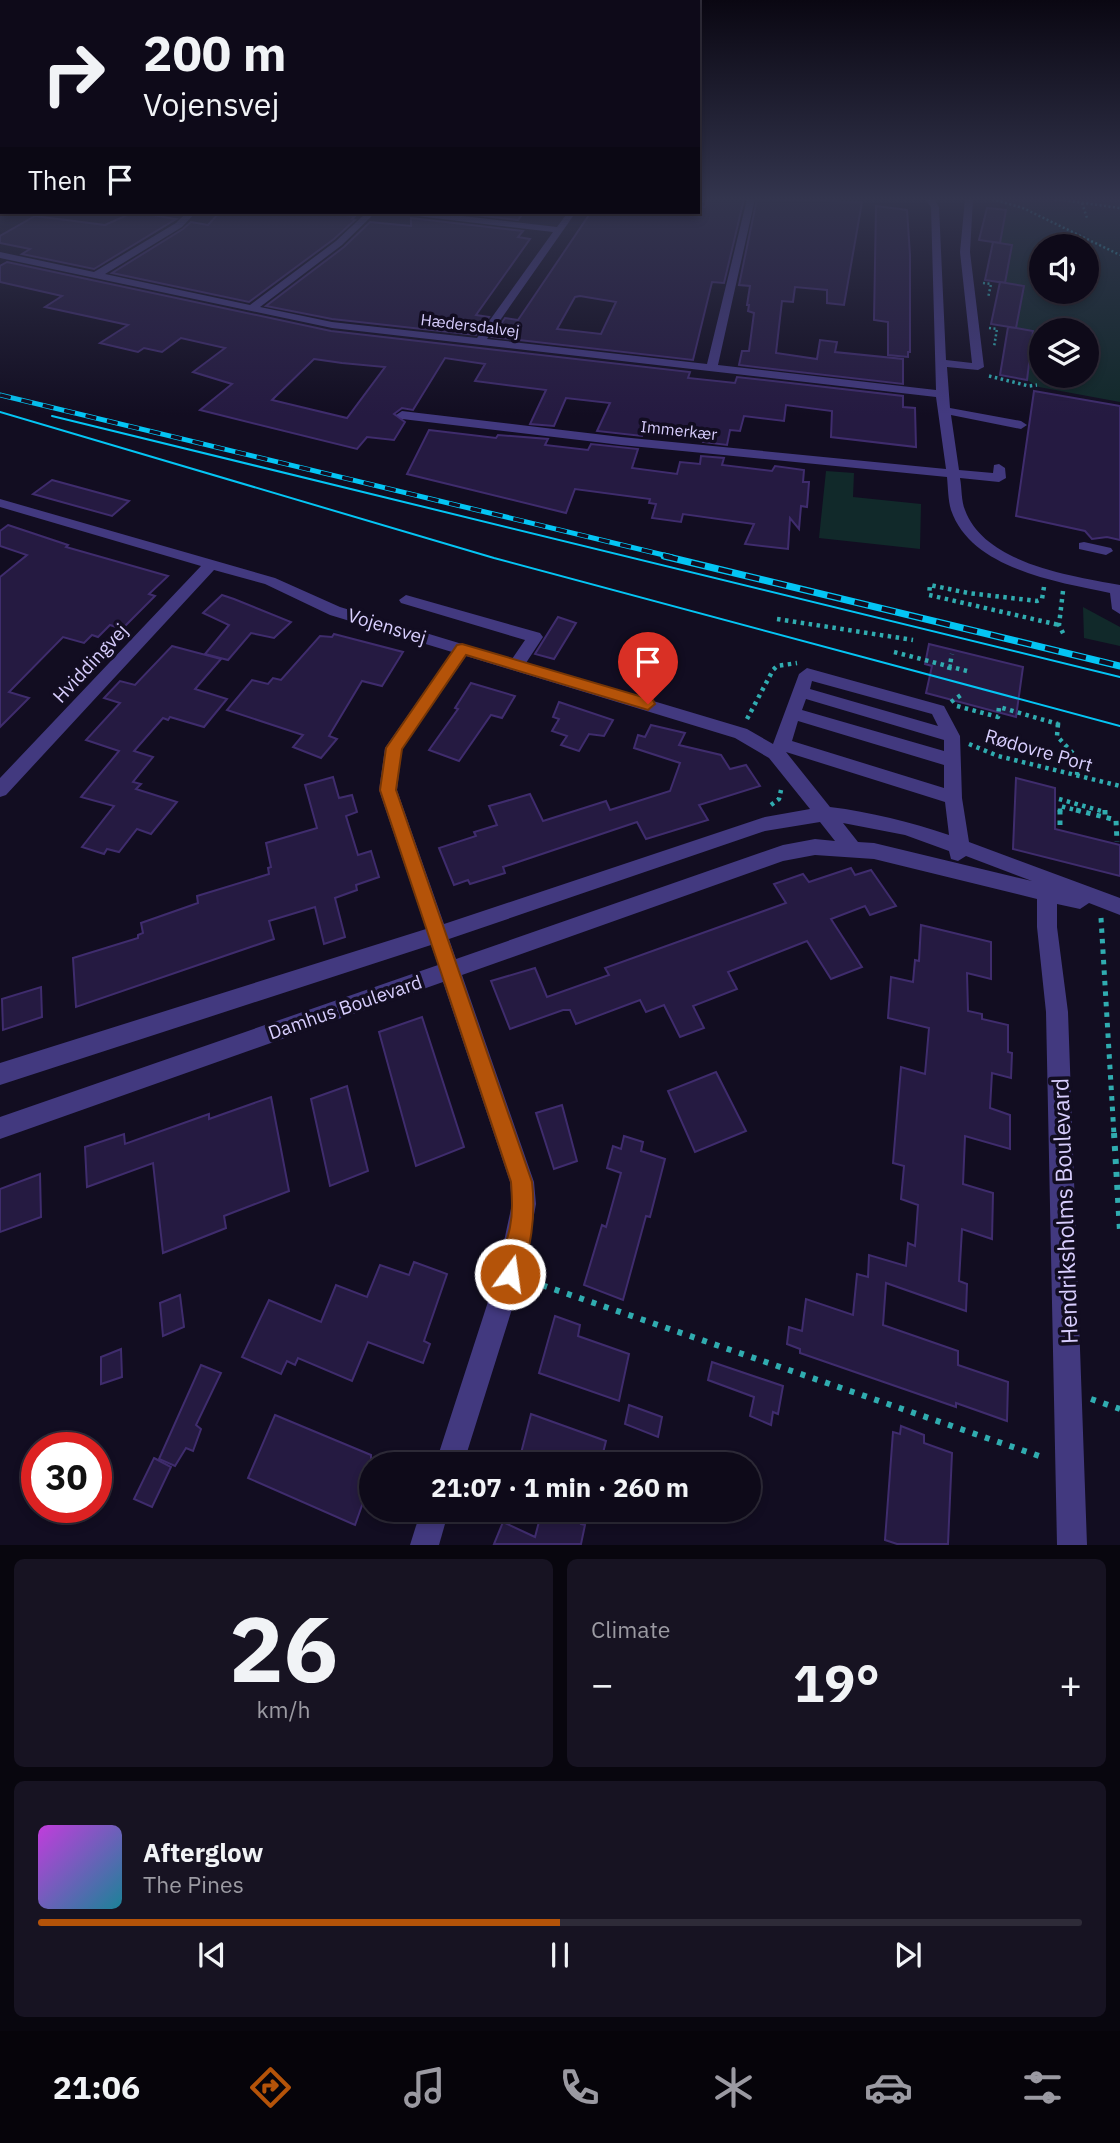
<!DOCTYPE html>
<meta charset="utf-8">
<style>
body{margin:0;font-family:"IBM Plex Sans",sans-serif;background:#171322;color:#f1f3f6;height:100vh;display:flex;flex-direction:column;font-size:26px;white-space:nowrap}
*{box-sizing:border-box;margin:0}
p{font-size:23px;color:#9b9aa2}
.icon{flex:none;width:38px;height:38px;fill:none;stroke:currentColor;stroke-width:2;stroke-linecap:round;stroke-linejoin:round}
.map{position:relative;height:1545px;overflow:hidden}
.sheet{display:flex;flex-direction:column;gap:14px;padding:14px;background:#08060e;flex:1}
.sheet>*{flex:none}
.hud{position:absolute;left:0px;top:0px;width:700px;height:214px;box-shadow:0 4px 10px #0003,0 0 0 2px #2e2b38;background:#0e0a19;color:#f1f3f6;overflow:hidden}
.tools{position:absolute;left:1029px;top:234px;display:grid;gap:14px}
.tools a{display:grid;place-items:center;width:70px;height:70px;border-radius:50%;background:#0e0a19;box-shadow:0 4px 10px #0003,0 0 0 2px #2e2b38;font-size:35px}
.speed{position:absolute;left:21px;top:1432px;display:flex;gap:14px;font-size:35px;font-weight:700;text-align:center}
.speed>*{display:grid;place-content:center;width:91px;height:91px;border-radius:50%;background:#0e0a19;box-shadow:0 4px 10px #0003,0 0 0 2px #2e2b38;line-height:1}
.speed .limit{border:10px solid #d22;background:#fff;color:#111}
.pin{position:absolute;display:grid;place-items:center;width:60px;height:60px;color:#fff;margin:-72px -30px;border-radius:50% 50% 50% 0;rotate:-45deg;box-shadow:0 0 7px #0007}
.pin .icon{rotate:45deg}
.me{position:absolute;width:77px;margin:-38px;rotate:14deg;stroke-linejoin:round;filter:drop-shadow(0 0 5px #0008)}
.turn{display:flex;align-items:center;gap:24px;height:147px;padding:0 28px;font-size:32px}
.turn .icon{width:91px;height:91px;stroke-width:2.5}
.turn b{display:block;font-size:49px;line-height:60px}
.then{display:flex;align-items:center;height:66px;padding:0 28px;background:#0003;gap:14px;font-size:26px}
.big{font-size:52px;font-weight:700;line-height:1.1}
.sheet .card{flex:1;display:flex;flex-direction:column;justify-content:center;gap:10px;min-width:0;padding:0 24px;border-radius:10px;background:#171322}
.sheet .dial{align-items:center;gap:0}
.dial b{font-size:91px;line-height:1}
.song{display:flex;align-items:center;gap:21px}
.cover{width:84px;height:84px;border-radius:10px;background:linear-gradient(135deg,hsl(290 70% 55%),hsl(190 70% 35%))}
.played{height:7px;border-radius:4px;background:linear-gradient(90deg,#b45309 50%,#2e2b38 50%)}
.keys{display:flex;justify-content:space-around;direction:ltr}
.heat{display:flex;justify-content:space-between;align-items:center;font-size:38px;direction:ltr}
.sheet .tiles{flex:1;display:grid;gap:14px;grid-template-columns:1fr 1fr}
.card:last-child{grid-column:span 2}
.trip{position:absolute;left:359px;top:1452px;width:402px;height:70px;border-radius:35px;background:#0e0a19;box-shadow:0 4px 10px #0003,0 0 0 2px #2e2b38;font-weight:700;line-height:70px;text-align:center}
.menu{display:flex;height:112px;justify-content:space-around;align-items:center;background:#06040a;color:#9b9aa2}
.menu .icon{width:49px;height:49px}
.menu .selected{color:#b45309}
.menu b{font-size:32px;color:#f1f3f6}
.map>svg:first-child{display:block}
</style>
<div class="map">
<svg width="1120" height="1545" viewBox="0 0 1120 1545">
<rect width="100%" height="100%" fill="#120d21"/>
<!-- green -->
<g fill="#11292a" fill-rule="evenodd">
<path d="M978,199H1120V402L1039,387L1027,380L1033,331L1016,328L1024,286L1005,283L1012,245L1000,243L1007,205ZM1041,247H1087V292H1041ZM1041,331H1087V376H1041Z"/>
<polygon points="826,471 854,473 853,497 921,504 920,549 819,538"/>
<polygon points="1083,607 1120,627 1120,646 1084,638"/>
</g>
<!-- building -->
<g fill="#251a41" stroke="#3f2c6d" stroke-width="2" fill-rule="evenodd">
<path d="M707,199H744L724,283L712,282L693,360L492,337L505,318L518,320L591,212H698V206L705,207ZM580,296L616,302L601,334L557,329L575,297Z"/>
<polygon points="757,199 862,202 844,305 827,303 827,290 795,287 793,302 782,301 776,353 817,359 820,340 837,342 835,352 903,359 903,384 739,365 742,351 749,351 754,313 748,311 749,305 747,305 750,286 739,285"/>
<polygon points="876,206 907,210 910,255 910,352 908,352 908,357 888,355 888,322 874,320"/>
<polygon points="987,208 1006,210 1000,243 979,240"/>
<polygon points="134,212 176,219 94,269 22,254 30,249 0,243 0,236 35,216 105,225"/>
<polygon points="220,212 348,212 345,215 355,216 352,219 355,220 334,239 249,302 112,273 183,229 191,222 208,225"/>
<polygon points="449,212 524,212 518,220"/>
<polygon points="411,218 523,231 518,237 530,239 476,315 489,317 476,335 332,319 266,306 344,247 370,222 411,226"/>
<polygon points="993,242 1012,245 1005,283 985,280"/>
<path d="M7,262L331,331L690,372L688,378L735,383L737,377L903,396V407L915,408L916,447L831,437L832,411L786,405L784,421L744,416L740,431L730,430L727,445L703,442L705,429L665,425L663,432L644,429L642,436L597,431L610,403L566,398L554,426L530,424L546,390L475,381L485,364L445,358L413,410L402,408L394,414L405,422L394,440L367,437L357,449L200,410L232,384L193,372L225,348L181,338L162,352L144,348L138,352L100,343L128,325L45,307L62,296L0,282V266ZM314,359L342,363L385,367L347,418L272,400Z"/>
<polygon points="1000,282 1024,286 1016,328 1033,331 1027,380 1000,375 1008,327 1016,328 991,324"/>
<polygon points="1034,391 1120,406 1120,540 1107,537 1092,539 1085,531 1016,516"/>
<polygon points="429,430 496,438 498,435 548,439 545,445 588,450 591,444 638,449 632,468 677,474 680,462 700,464 701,456 724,458 722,465 772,471 775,466 804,470 803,482 809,482 807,507 801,506 799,529 790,518 788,549 745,544 754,524 683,514 681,522 652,518 656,504 649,503 650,499 575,489 566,513 407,474"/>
<polygon points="52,480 129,501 112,516 33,494"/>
<polygon points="8,525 68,545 66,547 168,576 149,594 155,596 122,629 110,625 98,637 92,635 84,643 63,637 9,692 29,698 0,727 0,577 27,555 0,546 0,531"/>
<polygon points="222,595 234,599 291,622 274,638 251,633 228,660 205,654 229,625 203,613"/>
<polygon points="558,617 576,623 554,659 535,654"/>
<polygon points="334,634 403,652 382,686 362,681 329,736 337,739 321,758 293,747 303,735 227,710 252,680 268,684 273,678 281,680 320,636 332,637"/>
<polygon points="929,644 1023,667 1016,717 926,693 932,666 925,664"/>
<polygon points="172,646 221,659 195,689 227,699 204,727 170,717 168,720 163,718 134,751 153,757 133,782 141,784 136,789 177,802 151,834 137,829 119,852 107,849 104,854 82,847 114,806 81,797 119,751 86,740 120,703 104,698 120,681 135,685"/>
<polygon points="471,683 515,696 502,718 491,715 459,761 429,750 458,709 455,708"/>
<polygon points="559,702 613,720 604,736 589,734 579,751 561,745 567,736 552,731 559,719 553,717"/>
<polygon points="651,725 685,733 679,745 721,755 730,769 746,765 760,786 699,805 708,820 646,839 637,822 503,867 505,873 470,884 468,880 454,885 439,848 476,836 474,832 497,825 489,806 530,794 543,821 606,801 610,810 670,791 680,763 634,748 638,735 645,737"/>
<polygon points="333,777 339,798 352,795 357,812 346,816 358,855 371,851 379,877 356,885 357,890 335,898 345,937 324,944 315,907 269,921 274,939 76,1007 73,958 138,938 138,935 143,933 141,923 198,903 197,896 269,874 268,868 271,867 266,843 317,828 305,785"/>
<polygon points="1016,778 1055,788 1055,829 1120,845 1120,876 1013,849"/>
<polygon points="851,868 855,875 871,870 896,906 870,915 865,906 831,919 862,967 831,979 807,941 728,972 737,989 693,1006 704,1028 680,1037 664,1005 646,1012 640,1000 576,1024 570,1010 563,1010 510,1029 491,981 535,968 547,997 609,975 605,968 786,903 774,884 803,874 809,882"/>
<polygon points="921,925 991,942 991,979 967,973 968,1011 982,1014 982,1019 1008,1025 1008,1052 1012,1053 1011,1078 992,1073 990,1108 1010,1115 1010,1149 965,1136 963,1184 993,1193 992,1239 962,1229 959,1281 967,1284 966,1311 886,1283 883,1325 958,1351 958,1365 1008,1382 1007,1421 956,1403 956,1407 800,1353 800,1349 787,1344 789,1327 802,1331 806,1299 853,1315 857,1274 868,1277 869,1255 906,1266 908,1243 915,1246 918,1205 901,1199 904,1166 893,1163 901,1067 925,1074 929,1028 888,1018 891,977 913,982 915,960 919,961"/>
<polygon points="41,987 42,1017 3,1030 2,999"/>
<polygon points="422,1017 464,1147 416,1166 379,1032"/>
<polygon points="716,1072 746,1131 695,1152 668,1091"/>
<polygon points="347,1086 368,1171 330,1186 311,1099"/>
<polygon points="271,1097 289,1191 224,1216 226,1228 163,1253 153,1163 87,1187 85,1147 124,1134 125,1144 209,1114 209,1119"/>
<polygon points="562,1105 577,1161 554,1169 536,1113"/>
<polygon points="624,1136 643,1142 641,1151 665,1159 650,1217 646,1216 623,1300 584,1285 602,1225 606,1227 621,1173 607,1168 613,1146 621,1149"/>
<polygon points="40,1174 41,1217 0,1232 0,1189"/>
<polygon points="414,1262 447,1274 424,1341 430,1344 423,1363 368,1342 352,1381 298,1358 295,1365 287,1361 281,1374 242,1357 269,1300 321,1322 336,1285 367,1297 380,1265 409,1275"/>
<polygon points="180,1295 184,1327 163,1336 160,1303"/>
<polygon points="555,1316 580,1325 578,1336 629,1354 619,1401 539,1373"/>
<polygon points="121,1349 122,1377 101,1384 101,1357"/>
<polygon points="712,1362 783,1386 778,1414 773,1412 771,1425 750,1416 754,1397 708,1380"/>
<polygon points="201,1365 221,1373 196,1425 201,1429 193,1451 186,1448 175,1466 159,1459"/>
<polygon points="629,1405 662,1417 658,1437 625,1424"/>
<polygon points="531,1414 606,1441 600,1465 518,1465"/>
<polygon points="275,1415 371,1455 371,1480 355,1525 248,1478"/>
<polygon points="901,1426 924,1435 924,1443 952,1453 948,1544 897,1544 885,1540 893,1432 900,1434"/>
<polygon points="154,1458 171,1467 152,1507 134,1499"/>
<polygon points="542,1510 584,1510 581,1524 585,1525 581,1544 494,1544 503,1522 535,1537"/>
</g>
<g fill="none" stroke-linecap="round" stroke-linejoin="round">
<!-- path-far4 -->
<g stroke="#30acb0" stroke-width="2.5" stroke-dasharray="2 2.5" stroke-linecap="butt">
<polyline points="992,199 1023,208 1120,255"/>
<polyline points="1055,199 1120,208"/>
<polyline points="1082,203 1087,218"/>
<polyline points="983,283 991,284 988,298"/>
<polyline points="989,328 997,329 994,347"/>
</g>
<!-- path-far3 -->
<polyline stroke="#30acb0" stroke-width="3.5" stroke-dasharray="2.5 3.5" stroke-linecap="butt" points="989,376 1029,386 1037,385"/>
<!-- path-far2 -->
<g stroke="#30acb0" stroke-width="4.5" stroke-dasharray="3.5 4.5" stroke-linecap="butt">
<polyline points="1044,587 1042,599 1037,601 968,593 930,585 929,595 1059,625"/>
<polyline points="1063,591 1059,625 1065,637"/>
<polyline points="777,619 913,640"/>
<polyline points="894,652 967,671"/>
<polyline points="949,670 952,654"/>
<polyline points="951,702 964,693"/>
<polyline points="957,706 998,717 999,707 1058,724 1058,718"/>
<polyline points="747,719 773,670 777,666 797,663"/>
<polyline points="1058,724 1057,736 1078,759 1077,775"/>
<polyline points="969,744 998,756 1120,786"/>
<polyline points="1059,799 1105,812"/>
<polyline points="771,805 779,799 781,790"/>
<polyline points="1060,812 1060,806 1083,812"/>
</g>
<!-- path-far1 -->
<g stroke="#30acb0" stroke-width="5" stroke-dasharray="4.5 6" stroke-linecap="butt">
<polyline points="1060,810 1060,827"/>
<polyline points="1076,810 1116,820 1117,842"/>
<polyline points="1105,810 1105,817"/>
<polyline points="1101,918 1114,1135"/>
</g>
<!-- path -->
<g stroke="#30acb0" stroke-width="6" stroke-dasharray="5 8" stroke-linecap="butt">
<polyline points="1114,1133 1120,1231"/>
<polyline points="530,1281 1045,1458"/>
<polyline points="1091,1399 1120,1409"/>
</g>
<!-- minor -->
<g fill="#42397f" fill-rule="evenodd">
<path d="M747,199H755L718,365L936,390L931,207L925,199H934L939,207L946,360L972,363L960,252L965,199H973L970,252L984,367L978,370L947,367L950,408L1021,421L1027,425L1021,429L951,415L959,470L993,473L994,465L999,464L1005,468L1006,478L999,482L960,478C962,488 961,501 965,510C985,564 1072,576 1120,585V614L1112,609L1110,593C1058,582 971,569 951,510C948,500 948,487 947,477L621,445L402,419L396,415L402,411L621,437L946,469L936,397L332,328L0,258V252L94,272L176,223L187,212H196L182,227L105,274L250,305L336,241L367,212H376L342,245L260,307L332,322L477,338L553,232L408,215L404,212H429L557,227L568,212H576L487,339L707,364Z"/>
<path d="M0,499L275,578L340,607L512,659L525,640L401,603L399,600L406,595L540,633L543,637L526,663L747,729L773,744L799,674L807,668L944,706L960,736L962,798L969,842L1120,898V915L1089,903L1080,909L1057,904V927L1068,1012L1087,1545H1057L1046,1012L1037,927V899L874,859L815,855L783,861L462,975L534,1182L536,1204L523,1274L463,1465H435L497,1274L512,1204L510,1182L443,982L0,1139V1117L438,965L431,945L0,1085V1063L426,929L379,790L385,748L452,652L330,615L265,584L214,570L6,795L0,797V778L201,566L0,507ZM466,656L735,738L769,758L810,809L765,817L444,924L397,790L402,749ZM812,681L932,714L938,726L810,689ZM806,699L944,740V751L802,710ZM798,721L944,765V788L792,741ZM786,752L945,802L949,835C910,822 871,812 830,807ZM820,822L835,841L815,839L783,845L456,959L449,939L765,831ZM843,823L905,835L949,851L951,859L958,861L966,856L1032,881L874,843L858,842Z"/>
<polygon points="1084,542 1111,548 1113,551 1106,555 1079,549 1079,543"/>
<polygon points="421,1510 449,1510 439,1545 410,1545"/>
</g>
<!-- tram -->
<g stroke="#04c5f4" stroke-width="2">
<polyline points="0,412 494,558 1120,726"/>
<polyline points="52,416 1120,677"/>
</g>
<!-- rail-far1 casing -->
<g stroke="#04c5f4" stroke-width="5">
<polyline id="rail-far1" points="0,395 672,557"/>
</g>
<!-- rail casing -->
<g stroke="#04c5f4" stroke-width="7">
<polyline id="rail" points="664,556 1120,666"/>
</g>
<!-- rail-far1 -->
<use href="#rail-far1" stroke="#120d21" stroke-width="3.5" stroke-dasharray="11" stroke-linecap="butt"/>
<!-- rail -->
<use href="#rail" stroke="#120d21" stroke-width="4.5" stroke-dasharray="14" stroke-linecap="butt"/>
</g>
<!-- sky -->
<linearGradient id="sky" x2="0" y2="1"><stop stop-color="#0a0712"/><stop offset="0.48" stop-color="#33354e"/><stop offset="1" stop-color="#33354e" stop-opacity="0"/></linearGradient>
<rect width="1120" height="415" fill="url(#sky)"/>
<!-- route -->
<path fill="#b45309" stroke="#753606" stroke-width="2" d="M462,644L653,700L655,704L648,710L466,655L402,749L396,790L532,1182C536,1215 531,1251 518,1282L510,1285L502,1282C495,1266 507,1244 510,1227C513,1212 512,1198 511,1182L380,790L386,748L457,645Z"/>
<g text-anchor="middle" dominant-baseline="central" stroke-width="7" stroke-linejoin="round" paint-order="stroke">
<!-- far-street labels -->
<g font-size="16" fill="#d8cefe" stroke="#120d21">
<text transform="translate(470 325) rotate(7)">Hædersdalvej</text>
<text transform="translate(679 430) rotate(6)">Immerkær</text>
</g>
<!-- street labels -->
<g font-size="19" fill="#d8cefe" stroke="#120d21">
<text transform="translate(387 626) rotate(17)">Vojensvej</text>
<text transform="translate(90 663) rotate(-47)">Hviddingvej</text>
<text transform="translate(1039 750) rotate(16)">Rødovre Port</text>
<text transform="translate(345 1007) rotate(-19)">Damhus Boulevard</text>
</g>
<!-- near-street labels -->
<g font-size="23" fill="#d8cefe" stroke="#120d21">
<text transform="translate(1064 1211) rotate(-92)">Hendriksholms Boulevard</text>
</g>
</g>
</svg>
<div class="tools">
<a><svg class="icon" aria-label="sound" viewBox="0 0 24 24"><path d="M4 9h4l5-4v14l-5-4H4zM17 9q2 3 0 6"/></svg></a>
<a><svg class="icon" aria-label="layers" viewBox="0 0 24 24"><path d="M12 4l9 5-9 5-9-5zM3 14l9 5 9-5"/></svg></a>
</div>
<div class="speed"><div class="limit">30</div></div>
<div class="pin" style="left:648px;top:704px;background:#d93025"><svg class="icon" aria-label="arrive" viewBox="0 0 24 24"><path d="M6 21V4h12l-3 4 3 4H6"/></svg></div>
<svg class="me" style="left:510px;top:1274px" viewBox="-20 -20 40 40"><circle r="17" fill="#b45309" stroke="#fff" stroke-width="3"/><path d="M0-11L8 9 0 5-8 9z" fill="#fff"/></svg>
<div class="trip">21:07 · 1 min · 260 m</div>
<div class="hud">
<div class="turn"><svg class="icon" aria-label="right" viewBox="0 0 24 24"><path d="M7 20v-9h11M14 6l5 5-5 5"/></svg><div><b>200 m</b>Vojensvej</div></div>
<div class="then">Then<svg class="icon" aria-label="arrive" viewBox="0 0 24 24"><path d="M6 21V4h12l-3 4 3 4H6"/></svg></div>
</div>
</div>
<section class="sheet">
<div class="tiles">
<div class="card dial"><b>26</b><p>km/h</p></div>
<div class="card"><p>Climate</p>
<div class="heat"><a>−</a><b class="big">19°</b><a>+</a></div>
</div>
<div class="card">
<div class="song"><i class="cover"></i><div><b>Afterglow</b><p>The Pines</p></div></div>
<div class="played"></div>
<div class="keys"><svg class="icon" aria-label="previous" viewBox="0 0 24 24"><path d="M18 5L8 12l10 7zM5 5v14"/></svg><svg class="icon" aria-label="pause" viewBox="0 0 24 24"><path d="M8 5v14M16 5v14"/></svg><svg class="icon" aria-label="next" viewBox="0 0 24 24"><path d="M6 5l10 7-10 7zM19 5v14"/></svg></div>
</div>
</div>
</section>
<nav class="menu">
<b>21:06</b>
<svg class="icon selected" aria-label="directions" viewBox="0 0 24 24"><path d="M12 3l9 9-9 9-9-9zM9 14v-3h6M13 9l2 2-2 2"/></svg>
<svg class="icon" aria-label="music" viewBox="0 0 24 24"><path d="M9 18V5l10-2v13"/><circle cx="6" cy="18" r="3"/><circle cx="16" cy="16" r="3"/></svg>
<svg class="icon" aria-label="phone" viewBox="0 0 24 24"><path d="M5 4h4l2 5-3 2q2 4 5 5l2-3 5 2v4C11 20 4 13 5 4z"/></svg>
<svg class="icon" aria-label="climate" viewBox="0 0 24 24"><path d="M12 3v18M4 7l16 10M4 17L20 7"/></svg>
<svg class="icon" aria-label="car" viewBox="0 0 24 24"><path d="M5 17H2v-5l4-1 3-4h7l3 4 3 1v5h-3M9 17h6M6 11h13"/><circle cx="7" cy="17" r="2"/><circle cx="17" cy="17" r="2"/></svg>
<svg class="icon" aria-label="filters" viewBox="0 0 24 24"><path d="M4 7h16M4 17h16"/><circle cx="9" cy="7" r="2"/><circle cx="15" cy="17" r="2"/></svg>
</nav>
